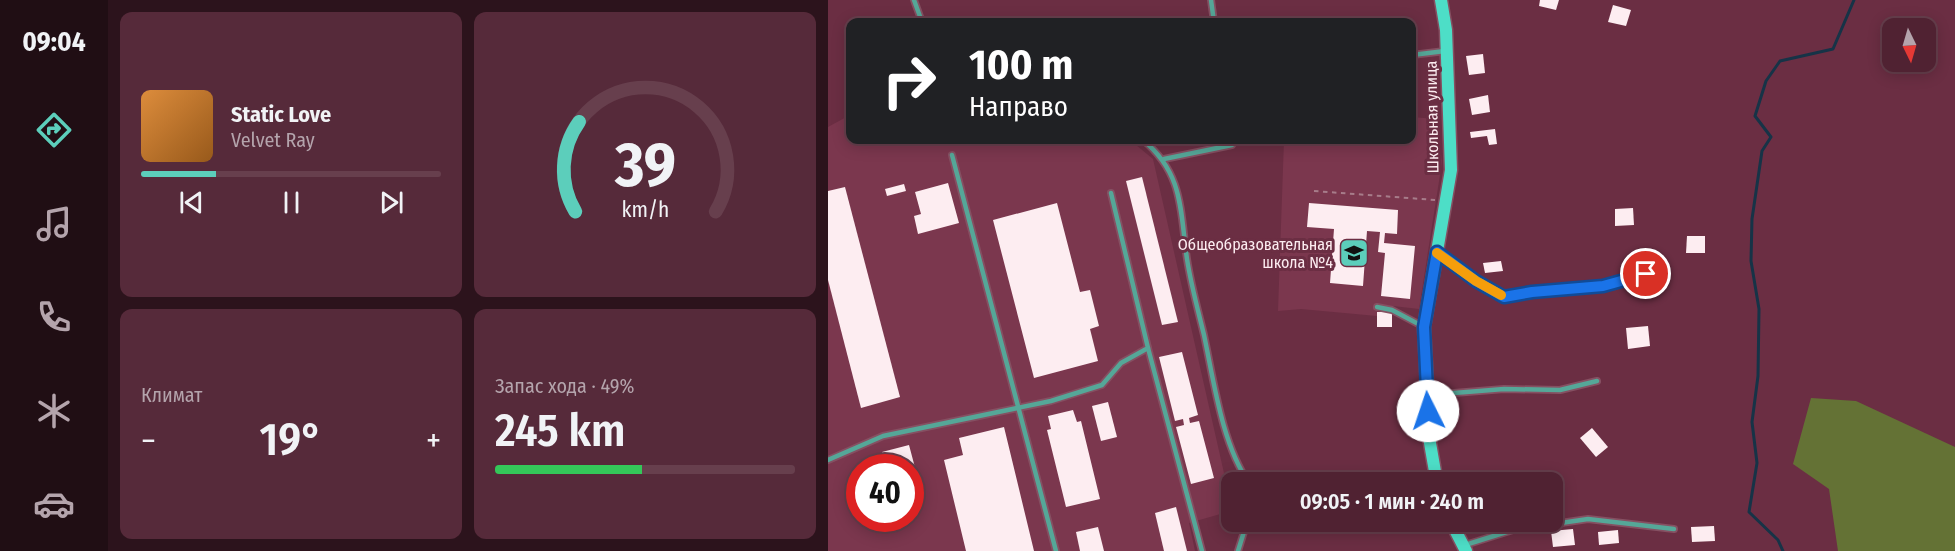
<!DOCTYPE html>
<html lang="ru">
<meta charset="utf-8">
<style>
body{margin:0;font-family:"Fira Sans Condensed",sans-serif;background:#562a3a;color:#f1f3f6;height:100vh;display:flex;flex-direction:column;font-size:22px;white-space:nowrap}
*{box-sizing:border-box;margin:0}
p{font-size:20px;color:#b4a4ac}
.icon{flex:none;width:33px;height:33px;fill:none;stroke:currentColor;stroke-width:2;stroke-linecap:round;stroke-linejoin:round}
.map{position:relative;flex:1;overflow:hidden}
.panel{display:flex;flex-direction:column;gap:12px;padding:12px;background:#2c131c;width:720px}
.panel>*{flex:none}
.banner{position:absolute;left:18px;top:18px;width:570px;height:126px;border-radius:12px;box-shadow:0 3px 15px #0003,0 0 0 2px #673f4d;background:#202124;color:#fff;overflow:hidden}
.needle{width:39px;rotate:175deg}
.fabs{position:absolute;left:1054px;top:18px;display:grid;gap:12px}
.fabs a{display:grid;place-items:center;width:54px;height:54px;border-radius:12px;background:#502232;box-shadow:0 3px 15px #0003,0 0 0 2px #673f4d;font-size:30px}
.speed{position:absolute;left:18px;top:454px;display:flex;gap:12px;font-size:30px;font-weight:700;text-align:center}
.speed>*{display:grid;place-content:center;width:78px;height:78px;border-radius:50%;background:#502232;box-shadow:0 3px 15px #0003,0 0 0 2px #673f4d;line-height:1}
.speed .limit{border:9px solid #d22;background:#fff;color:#111}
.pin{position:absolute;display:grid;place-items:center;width:51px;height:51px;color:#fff;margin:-26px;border:3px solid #fff;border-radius:50%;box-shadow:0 2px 6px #0007}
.me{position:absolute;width:66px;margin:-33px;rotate:356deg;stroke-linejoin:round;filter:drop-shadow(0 0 4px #0008)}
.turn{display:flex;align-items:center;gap:21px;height:126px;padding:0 24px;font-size:27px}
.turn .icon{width:78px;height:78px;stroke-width:2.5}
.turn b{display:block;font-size:42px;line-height:51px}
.big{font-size:45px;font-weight:600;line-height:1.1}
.panel .tile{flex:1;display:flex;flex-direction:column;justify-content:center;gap:9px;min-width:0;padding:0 21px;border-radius:12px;background:#562a3a}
.panel .dial{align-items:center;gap:0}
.dial svg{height:156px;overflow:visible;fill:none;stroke:#673f4d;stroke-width:7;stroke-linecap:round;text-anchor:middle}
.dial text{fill:#f1f3f6;stroke:none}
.song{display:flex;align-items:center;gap:18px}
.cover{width:72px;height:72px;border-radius:9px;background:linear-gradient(135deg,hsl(30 70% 55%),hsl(30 70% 35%))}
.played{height:6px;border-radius:3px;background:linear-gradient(90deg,#5ccebb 25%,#673f4d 25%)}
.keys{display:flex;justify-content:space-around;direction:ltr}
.heat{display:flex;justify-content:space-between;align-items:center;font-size:33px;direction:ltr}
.charge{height:9px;border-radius:4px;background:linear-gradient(90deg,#34c759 49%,#673f4d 0)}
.panel .tiles{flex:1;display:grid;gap:12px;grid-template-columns:repeat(2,1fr)}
.trip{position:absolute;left:393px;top:472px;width:342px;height:60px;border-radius:12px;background:#502232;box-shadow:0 3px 15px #0003,0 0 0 2px #673f4d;font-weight:600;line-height:60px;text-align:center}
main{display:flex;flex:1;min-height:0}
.dock{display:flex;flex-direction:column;width:108px;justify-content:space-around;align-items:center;background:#200e14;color:#b4a4ac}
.dock .icon{width:42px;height:42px}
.dock .current{color:#5ccebb}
.dock b{font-size:27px;color:#f1f3f6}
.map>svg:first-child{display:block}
</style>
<main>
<nav class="dock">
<b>09:04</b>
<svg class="icon current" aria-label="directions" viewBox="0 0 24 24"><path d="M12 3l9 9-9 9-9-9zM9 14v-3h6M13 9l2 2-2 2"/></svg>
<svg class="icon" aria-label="music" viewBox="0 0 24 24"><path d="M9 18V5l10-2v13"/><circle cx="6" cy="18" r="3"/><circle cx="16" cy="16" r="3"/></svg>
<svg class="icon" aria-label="phone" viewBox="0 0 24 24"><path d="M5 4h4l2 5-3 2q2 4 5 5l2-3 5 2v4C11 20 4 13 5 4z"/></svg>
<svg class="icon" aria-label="climate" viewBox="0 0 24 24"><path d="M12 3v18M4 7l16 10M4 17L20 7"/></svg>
<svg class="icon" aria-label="car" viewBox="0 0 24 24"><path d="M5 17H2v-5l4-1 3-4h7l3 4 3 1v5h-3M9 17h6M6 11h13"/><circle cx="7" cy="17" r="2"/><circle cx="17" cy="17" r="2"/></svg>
</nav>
<section class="panel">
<div class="tiles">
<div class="tile">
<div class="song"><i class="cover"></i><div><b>Static Love</b><p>Velvet Ray</p></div></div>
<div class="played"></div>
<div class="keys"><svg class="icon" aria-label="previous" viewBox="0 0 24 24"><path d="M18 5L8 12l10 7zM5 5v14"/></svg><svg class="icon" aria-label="pause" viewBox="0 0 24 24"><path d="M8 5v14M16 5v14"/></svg><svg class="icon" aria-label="next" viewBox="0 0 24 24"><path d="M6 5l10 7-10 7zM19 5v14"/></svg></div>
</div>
<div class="tile dial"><svg viewBox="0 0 100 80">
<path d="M14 69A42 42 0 1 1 86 69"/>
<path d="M14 69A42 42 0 0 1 16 23" stroke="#5ccebb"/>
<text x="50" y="56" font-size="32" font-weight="700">39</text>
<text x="50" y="72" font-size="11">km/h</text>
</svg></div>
<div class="tile"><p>Климат</p>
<div class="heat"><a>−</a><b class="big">19°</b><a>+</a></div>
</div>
<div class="tile"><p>Запас хода · 49%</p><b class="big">245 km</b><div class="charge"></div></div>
</div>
</section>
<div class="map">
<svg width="1127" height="551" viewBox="0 0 1127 551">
<rect width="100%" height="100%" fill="#6b2e43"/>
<!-- built -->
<g fill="#7b374e" fill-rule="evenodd">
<path d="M22,115V140H302L325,159L403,504V511L361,523L367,551H0V127ZM32,468H82V519H32Z"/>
<polygon points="584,117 608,119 614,162 591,309 565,306 564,312 550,312 549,316 473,309 450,311 456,140 584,140"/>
</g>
<!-- green -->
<polygon fill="#647235" points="983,398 1028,401 1127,447 1127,551 1010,551 1001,489 965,464"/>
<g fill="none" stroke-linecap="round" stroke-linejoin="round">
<!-- stream -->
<polyline stroke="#163347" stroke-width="3" points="955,551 950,540 921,512 929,463 924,422 930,376 931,309 923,261 924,219 934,151 943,137 927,116 938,81 952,61 1005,49 1026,0"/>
</g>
<!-- building -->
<g fill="#fdedf1">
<polygon points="712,0 731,0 728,10 711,6"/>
<polygon points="785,5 803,10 798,26 780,22"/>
<polygon points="655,54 657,73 641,75 638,56"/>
<polygon points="660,95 662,112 644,115 641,99"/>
<polygon points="667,129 669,144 661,145 659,136 643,138 642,132"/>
<polygon points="314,177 350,322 334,325 298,181"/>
<polygon points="120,183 131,223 90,234 86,216 93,214 87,192"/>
<polygon points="76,184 78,191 59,196 57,189"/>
<polygon points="17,187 72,397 33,408 0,280 0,191"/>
<polygon points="229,203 252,292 262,290 271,326 262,329 270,361 206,378 165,220"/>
<polygon points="481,203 570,210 569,234 557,233 556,243 587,246 582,299 553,296 557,253 550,252 552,232 539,231 535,286 502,283 506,229 479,227"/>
<polygon points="805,208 806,225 787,226 787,209"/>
<polygon points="859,236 877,236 877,253 858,253"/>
<polygon points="673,261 675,271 657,273 655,263"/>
<rect x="549" y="312" width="15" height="15"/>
<polygon points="820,326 822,346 800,349 798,328"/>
<polygon points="354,352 370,415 361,418 362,423 371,421 386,478 363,484 348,427 356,425 355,419 347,421 331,357"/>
<polygon points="280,402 289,437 273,441 264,406"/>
<polygon points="245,410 249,422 253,421 272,499 238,507 219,430 223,429 220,416"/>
<polygon points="176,427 206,551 138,551 116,460 135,455 131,438"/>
<polygon points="764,428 780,447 768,457 752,438"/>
<polygon points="81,445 93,490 88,491 92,505 82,508 82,468 58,468 54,452"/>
<polygon points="348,507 359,551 336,551 327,513"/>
<polygon points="886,526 887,541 864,542 863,527"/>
<polygon points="270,527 276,551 252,551 248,532"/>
<polygon points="745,529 747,545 725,547 723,531"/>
<polygon points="790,530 791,543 771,545 770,532"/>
</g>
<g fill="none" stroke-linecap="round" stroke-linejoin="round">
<!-- lane casing -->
<g stroke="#855062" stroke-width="8">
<g id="lane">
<polyline points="86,0 94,22"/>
<polyline points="383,0 386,22"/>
<polyline points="584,55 617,51"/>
<path d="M315,140C356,174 352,211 359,259C363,285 370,310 376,335C386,382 394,444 421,483"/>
<polyline points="124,155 228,551"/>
<polyline points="336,159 404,145 404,140"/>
<polyline points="611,254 648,281 676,297 739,288 775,287 818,274"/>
<polyline points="549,307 564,310 596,327"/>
<polyline points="320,348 374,551"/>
<polyline points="601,395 676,389 732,390 769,381"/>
<polyline points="0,460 55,436 223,401 274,385 293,363 320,348 283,193"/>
<polyline points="637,545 685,530 760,519 846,529"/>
<polyline points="410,551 419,522"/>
</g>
</g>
<!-- secondary casing -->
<g stroke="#855062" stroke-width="15">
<g id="secondary">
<polyline points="609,483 602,443 596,327 623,170 618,30 613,0"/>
<polyline points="623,522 638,551"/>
</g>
</g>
<!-- path -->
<polyline stroke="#a77c8a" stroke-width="2" stroke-dasharray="4.5 4.5" stroke-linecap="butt" points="486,191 607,200"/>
<!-- lane -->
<use href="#lane" stroke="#55a798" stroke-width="4.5"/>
<!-- secondary -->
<use href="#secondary" stroke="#4ddec7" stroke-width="12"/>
</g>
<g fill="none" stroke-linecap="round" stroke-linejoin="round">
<!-- route casing -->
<g stroke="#114b97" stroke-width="15">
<polyline id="route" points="600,411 596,327 609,252 648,281 676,297 704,292 775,286 818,274"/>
</g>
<!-- route -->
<use href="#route" stroke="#1a73e8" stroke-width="10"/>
<!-- slow -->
<polyline stroke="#f59e0b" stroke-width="10" points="609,253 648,281 673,295"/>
</g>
<!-- icons -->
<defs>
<g id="school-square" transform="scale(1.5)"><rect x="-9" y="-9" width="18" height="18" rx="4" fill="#5ccebb" stroke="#6b2e43"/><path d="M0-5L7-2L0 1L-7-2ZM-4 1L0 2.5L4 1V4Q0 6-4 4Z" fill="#111"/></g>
</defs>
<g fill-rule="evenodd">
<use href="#school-square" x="526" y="253"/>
</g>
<g text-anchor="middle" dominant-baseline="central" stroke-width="6" stroke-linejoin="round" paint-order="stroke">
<!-- street labels -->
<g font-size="16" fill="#fcecf0" stroke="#6b2e43">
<text transform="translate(604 117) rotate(-91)">Школьная улица</text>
</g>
<!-- poi labels -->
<g font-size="16" fill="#fcecf0" stroke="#6b2e43" text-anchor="end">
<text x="505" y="244">Общеобразовательная<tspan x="505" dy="18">школа №4</tspan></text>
</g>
</g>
</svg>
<div class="fabs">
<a><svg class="needle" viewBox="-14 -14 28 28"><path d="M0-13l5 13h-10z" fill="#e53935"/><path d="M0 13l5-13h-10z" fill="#b4a4ac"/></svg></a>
</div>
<div class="speed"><div class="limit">40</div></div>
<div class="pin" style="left:818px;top:274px;background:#d93025"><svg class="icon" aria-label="arrive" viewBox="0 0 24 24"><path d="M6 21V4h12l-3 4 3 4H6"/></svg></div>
<svg class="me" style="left:600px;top:411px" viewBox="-20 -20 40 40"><circle r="19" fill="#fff"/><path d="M0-13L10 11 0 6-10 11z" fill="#1a73e8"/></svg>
<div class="trip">09:05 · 1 мин · 240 m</div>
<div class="banner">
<div class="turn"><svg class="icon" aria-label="right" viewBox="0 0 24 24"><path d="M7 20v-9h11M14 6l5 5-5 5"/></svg><div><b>100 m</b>Направо</div></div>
</div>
</div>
</main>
